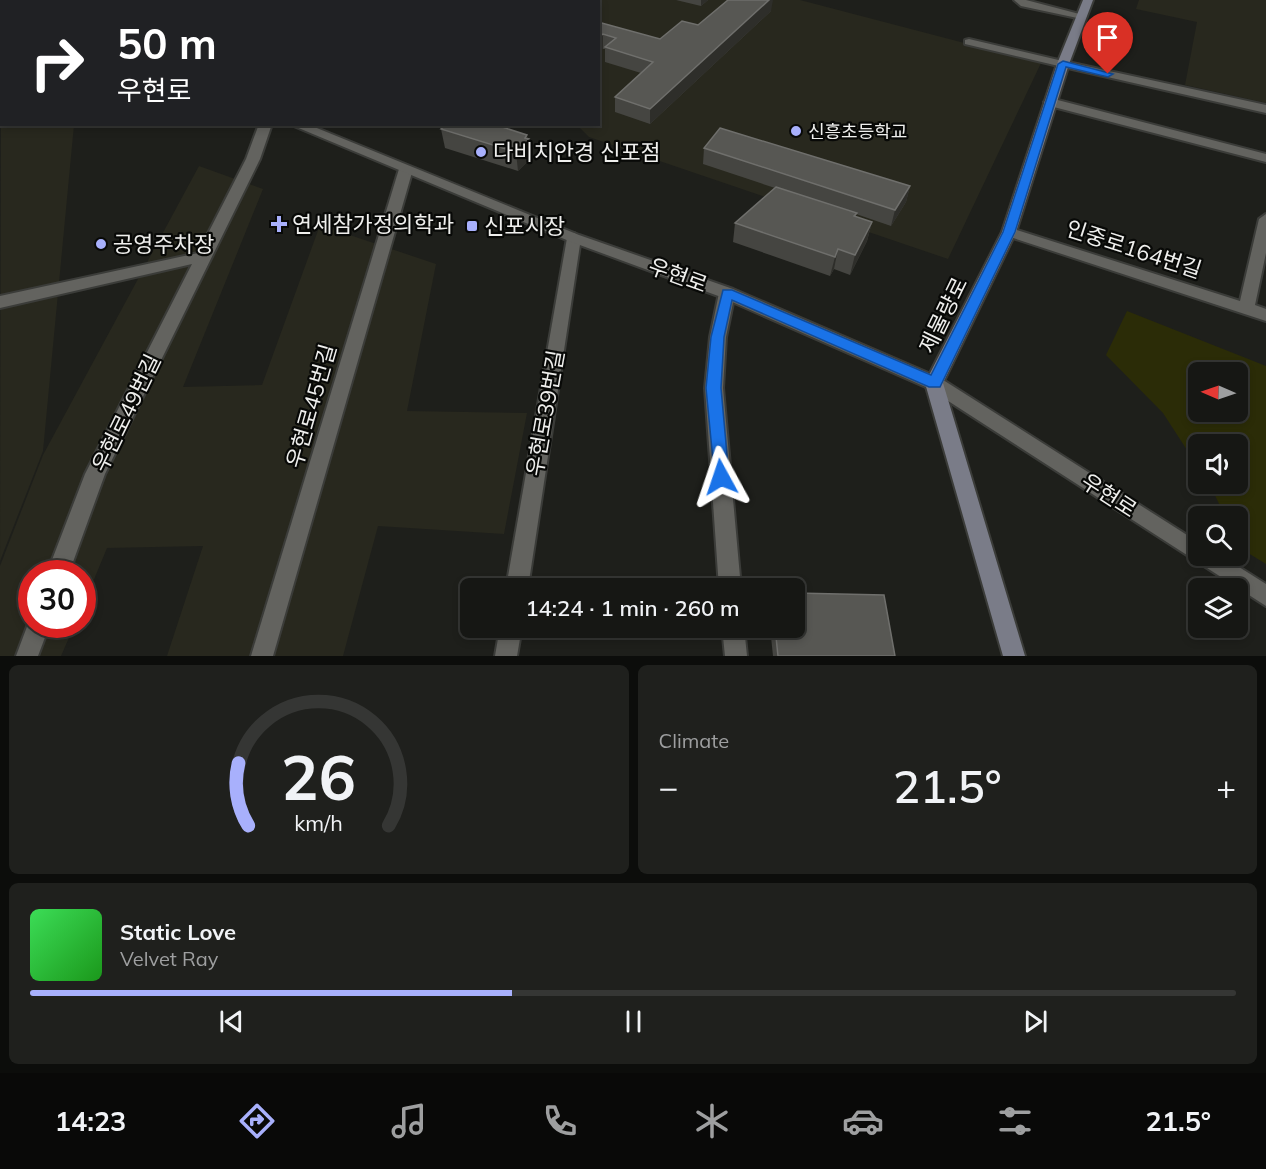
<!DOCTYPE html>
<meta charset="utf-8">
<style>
body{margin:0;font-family:Mulish,"Noto Sans KR",sans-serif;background:#1f201d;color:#f1f3f6;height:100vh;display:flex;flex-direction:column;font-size:22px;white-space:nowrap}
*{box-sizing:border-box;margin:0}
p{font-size:20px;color:#9e9fa0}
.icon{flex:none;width:33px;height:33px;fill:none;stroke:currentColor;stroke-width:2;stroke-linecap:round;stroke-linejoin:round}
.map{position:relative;height:656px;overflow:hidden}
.details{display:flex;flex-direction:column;gap:9px;padding:9px;background:#0c0d0b;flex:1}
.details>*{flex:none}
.hud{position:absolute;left:0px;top:0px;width:600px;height:126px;box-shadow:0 3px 9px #0003,0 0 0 2px #353634;background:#202124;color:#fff;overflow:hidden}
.needle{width:39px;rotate:272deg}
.fabs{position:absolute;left:1188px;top:362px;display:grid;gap:12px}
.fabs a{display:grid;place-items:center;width:60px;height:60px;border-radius:9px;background:#161714;box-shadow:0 3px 9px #0003,0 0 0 2px #353634;font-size:30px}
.speed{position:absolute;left:18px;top:560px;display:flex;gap:12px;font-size:30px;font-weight:700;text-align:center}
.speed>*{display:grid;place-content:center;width:78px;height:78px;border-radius:50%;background:#161714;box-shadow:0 3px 9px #0003,0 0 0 2px #353634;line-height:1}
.speed .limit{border:9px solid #d22;background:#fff;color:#111}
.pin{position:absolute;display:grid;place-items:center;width:51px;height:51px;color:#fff;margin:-62px -26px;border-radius:50% 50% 50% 0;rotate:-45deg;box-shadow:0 0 6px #0007}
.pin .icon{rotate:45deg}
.me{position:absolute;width:66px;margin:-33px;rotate:355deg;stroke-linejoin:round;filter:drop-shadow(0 0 4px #0008)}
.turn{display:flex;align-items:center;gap:21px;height:126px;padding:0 18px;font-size:27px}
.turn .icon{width:78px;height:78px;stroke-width:2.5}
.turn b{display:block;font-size:42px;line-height:51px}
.big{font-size:45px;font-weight:600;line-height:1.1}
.details .widget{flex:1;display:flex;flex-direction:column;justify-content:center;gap:9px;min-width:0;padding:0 21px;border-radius:9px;background:#1f201d}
.details .dial{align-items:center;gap:0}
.dial svg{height:156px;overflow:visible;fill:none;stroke:#353634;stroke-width:7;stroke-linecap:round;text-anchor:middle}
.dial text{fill:#f1f3f6;stroke:none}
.song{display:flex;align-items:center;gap:18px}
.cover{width:72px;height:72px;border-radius:9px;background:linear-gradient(135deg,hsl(130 70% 55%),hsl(120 70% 35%))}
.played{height:6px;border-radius:3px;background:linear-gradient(90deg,#a8b0fc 40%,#353634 40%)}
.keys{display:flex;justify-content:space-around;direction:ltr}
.heat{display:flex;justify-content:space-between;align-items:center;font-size:33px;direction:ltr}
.details .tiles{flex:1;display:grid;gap:9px;grid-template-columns:1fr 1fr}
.widget:last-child{grid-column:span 2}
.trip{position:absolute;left:460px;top:578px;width:345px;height:60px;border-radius:9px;background:#161714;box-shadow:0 3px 9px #0003,0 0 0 2px #353634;font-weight:600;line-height:60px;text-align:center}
.tab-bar{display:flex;height:96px;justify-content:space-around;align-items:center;background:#090908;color:#9e9fa0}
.tab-bar .icon{width:42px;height:42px}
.tab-bar .current{color:#a8b0fc}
.tab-bar b{font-size:27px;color:#f1f3f6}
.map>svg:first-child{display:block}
</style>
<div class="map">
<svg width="1266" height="656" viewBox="0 0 1266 656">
<rect width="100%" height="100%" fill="#1e1f1b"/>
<!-- built -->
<g fill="#28281e">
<polygon points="569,0 800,0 1041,63 948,259 589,137 577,125 598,124 598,2 567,2"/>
<polygon points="1139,0 1266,0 1266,103 1185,85 1197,22 1136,9"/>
<polygon points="1,87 2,124 74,125 43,451 0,561"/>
<polygon points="199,166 263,189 183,387 262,385 320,225 436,264 407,411 527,413 504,534 378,526 343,656 167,656 203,546 107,548 83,606 82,573 32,573 32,624 75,624 61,656 0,656 0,566 43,455"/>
</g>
<!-- green -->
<path fill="#2b2c07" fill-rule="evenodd" d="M1127,311L1266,366V564L1240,548L1238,516H1225L1209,483H1238V444H1198V467L1163,413L1106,355ZM1198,372H1238V411H1198Z"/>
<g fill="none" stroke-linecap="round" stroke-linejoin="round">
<!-- service casing -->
<g stroke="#3b3c39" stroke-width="4">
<g id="service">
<polygon points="232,0 244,0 231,2"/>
<polygon points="325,0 336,0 324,2"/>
<polygon points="969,39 1067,62 1069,64 1063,67 965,44 965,40"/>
<polygon points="259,124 272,124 260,159 105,474 69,573 47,573 85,474 192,264 0,308 0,296 198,253 246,159"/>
<polygon points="406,165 413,169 273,656 251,656 399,169"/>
<polygon points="31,616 32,624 50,624 38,656 16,656"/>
</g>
</g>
<!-- minor casing -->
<g stroke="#3b3c39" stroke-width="4">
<g id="minor">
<polygon points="14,0 27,0 13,2"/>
<polygon points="1014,0 1026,0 1087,16 1082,19 1021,6"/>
<polygon points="0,6 2,6 0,13"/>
<polygon points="1063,61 1266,105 1266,113 1059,66 1057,64"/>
<polygon points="1050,98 1266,154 1266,162 1046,105 1044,102"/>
<polygon points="1266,214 1266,253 1255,305 1266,309 1266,321 1004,235 1002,232 1004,229 1014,229 1240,301 1259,219"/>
<polygon points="574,233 581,238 528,588 506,588 567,238"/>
<polygon points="727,287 735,293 726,337 723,388 741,588 719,588 705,388 710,337 719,293"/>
<polygon points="500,627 522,627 517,656 495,656"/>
<polygon points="722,627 744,627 747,656 725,656"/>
</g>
</g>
<!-- tertiary casing -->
<g stroke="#3b3c39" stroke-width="4">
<g id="tertiary">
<rect x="0" y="24" width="2" height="7"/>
<polygon points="2,114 2,123 0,124 0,115"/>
<polygon points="289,124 307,124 579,235 733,289 940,378 1198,542 1198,555 1220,555 1266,584 1266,606 928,388 721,297 569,241"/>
</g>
</g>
<!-- secondary casing -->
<g stroke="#3b3c39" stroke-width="4">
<polygon id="secondary" points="1083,0 1093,0 1069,64 1016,232 943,383 1025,656 1003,656 925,383 1002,232 1057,64"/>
</g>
<!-- service -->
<use href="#service" fill="#63635f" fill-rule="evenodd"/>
<!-- minor -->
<use href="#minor" fill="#63635f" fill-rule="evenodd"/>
<!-- tertiary -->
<use href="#tertiary" fill="#63635f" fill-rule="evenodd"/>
<!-- secondary -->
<use href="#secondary" fill="#7a7c88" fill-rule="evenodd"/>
</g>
<!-- wall -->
<g fill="#454541">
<polygon points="676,0 708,0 701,6"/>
<polygon points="771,11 650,124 615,112 615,97 641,73 605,62 605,49 603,49 598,22 660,39 698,25"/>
<polygon points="441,129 528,139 531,158 518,171 445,148"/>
<polygon points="704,148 910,186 906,202 891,226 856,214 856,217 872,222 867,241 850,275 834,269 830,276 733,242 735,223 775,188 703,164"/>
<polygon points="770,627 795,627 895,656 773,656"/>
</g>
<!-- shaded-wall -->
<g fill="#2e2e2a">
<polygon points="202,0 215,0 215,2 199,2"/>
<polygon points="218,0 225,0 226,2 218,2"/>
<polygon points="701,0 708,0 701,6"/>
<polygon points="769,0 773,0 771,11 650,124 650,109"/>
<polygon points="603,34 603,49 598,52 598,38"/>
<polygon points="527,135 528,141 529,139 531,158 518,171 516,152 525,138"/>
<polygon points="910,186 906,202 891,226 895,210"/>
<polygon points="872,222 867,241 850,275 855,255"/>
<polygon points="838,249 834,269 830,276 835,257"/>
</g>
<!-- building -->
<g fill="#575753" stroke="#6f6f6c" stroke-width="1.5">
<polygon points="81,0 138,0 136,2 78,2"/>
<polygon points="144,0 202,0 199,2 141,2"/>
<polygon points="728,0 769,0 650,109 615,97 653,62 605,47 616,38 603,34 598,38 598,22 660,39 682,21 698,25"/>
<polygon points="447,124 493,124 527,135 525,138 529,139 516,152 441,129"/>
<polygon points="720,128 910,186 895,210 704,148"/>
<polygon points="776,187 857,213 854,216 872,222 855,255 838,249 835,257 735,223"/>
<polygon points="795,593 884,595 895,656 778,656 775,627 795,627"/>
</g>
<!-- route -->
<polygon fill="#1a73e8" stroke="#114b97" stroke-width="1.5" points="1063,61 1113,74 1108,77 1066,67 1015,232 940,387 929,387 732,300 724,337 721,388 729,477 727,481 715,481 706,388 711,337 723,290 732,290 931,375 1003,232 1058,64"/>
<!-- markers -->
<g fill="#a8b0fc" stroke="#080907" stroke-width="2">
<circle cx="796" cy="131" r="6"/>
<circle cx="481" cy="152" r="6"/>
<path d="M276 215h6v6h6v6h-6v6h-6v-6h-6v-6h6z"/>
<rect x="466" y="220" width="12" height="12" rx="3"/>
<circle cx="101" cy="244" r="6"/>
</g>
<g text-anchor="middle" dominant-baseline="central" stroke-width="4.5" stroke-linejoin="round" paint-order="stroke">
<!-- far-poi labels -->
<g font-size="18" fill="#efefed" stroke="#080907" text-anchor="start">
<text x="808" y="131">신흥초등학교</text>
</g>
<!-- poi labels -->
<g font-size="22" fill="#efefed" stroke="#080907" text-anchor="start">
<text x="493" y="152">다비치안경 신포점</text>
<text x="292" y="224">연세참가정의학과</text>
<text x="484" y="226">신포시장</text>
<text x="113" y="244">공영주차장</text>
</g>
<!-- street labels -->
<g font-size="22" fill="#efefed" stroke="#080907">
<text transform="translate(1134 249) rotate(18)">인중로164번길</text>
<text transform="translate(678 275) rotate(20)">우현로</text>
<text transform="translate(943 315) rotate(-64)">제물량로</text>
<text transform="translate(311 406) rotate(-74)">우현로45번길</text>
<text transform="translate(126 413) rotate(-64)">우현로49번길</text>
<text transform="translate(545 413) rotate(-80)">우현로39번길</text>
<text transform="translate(1109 495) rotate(33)">우현로</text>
</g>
</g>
</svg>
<div class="fabs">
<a><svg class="needle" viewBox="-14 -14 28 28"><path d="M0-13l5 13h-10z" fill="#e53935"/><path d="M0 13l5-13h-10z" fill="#9e9fa0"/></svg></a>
<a><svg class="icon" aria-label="sound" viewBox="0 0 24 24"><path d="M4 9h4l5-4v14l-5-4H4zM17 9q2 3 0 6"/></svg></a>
<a><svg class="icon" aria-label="search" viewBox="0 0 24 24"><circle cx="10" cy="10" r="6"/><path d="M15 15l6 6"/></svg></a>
<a><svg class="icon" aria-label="layers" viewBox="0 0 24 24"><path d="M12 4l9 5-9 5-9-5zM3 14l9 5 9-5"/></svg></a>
</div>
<div class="speed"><div class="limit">30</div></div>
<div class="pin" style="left:1108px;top:74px;background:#d93025"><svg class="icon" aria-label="arrive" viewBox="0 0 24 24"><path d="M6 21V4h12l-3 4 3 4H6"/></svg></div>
<svg class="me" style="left:721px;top:477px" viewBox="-20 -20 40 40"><path d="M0-17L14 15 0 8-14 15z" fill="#1a73e8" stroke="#fff" stroke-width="4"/></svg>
<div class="trip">14:24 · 1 min · 260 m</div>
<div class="hud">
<div class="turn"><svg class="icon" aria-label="right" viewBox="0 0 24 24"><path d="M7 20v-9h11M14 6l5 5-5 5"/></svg><div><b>50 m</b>우현로</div></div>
</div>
</div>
<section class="details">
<div class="tiles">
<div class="widget dial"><svg viewBox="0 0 100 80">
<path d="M14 69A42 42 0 1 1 86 69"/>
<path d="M14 69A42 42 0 0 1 9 37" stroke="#a8b0fc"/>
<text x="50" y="56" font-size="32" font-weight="700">26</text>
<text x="50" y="72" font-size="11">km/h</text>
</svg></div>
<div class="widget"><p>Climate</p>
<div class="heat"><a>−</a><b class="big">21.5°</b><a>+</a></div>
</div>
<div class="widget">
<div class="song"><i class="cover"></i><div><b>Static Love</b><p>Velvet Ray</p></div></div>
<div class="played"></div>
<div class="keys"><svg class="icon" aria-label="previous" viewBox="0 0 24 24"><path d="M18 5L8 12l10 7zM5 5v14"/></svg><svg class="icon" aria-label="pause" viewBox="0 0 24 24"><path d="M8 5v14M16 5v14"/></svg><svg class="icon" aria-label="next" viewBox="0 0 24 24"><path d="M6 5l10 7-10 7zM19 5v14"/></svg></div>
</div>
</div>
</section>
<nav class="tab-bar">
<b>14:23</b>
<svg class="icon current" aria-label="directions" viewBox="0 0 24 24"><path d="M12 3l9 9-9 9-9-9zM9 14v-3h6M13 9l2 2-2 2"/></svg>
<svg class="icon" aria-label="music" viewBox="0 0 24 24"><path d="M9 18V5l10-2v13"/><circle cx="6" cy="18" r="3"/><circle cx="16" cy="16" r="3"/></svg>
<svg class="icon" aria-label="phone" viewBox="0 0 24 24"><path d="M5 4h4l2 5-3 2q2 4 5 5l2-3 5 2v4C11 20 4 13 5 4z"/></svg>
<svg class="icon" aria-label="climate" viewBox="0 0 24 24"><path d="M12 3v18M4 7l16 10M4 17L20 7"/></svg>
<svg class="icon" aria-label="car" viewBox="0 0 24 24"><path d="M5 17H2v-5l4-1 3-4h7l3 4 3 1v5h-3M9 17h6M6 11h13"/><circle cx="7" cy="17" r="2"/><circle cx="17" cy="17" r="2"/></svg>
<svg class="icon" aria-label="filters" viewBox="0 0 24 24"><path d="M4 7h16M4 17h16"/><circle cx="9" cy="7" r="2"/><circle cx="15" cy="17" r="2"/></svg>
<b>21.5°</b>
</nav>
